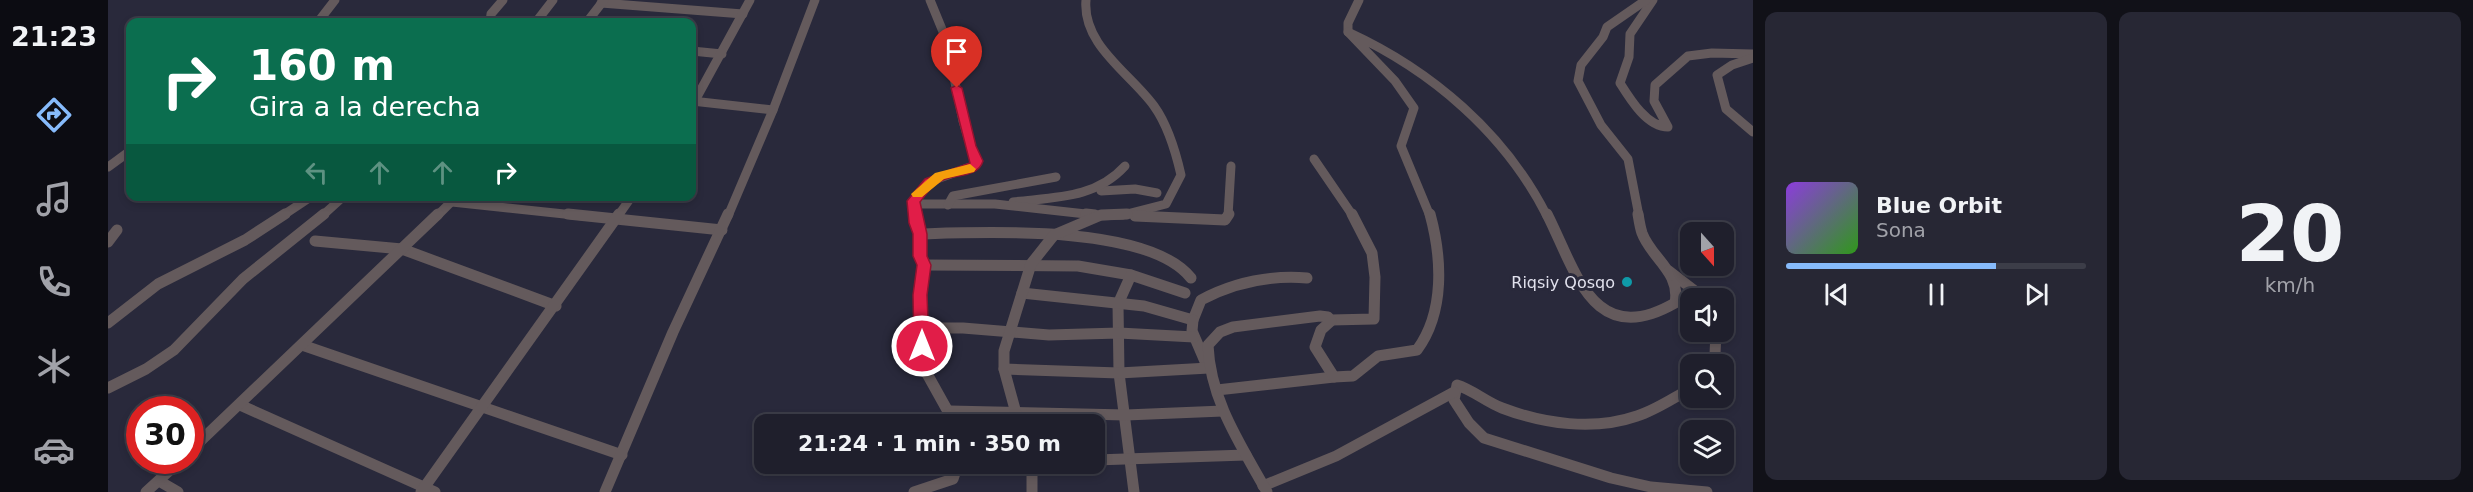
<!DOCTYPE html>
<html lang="es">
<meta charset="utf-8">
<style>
body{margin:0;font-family:"DejaVu Sans",sans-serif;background:#272734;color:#f1f3f6;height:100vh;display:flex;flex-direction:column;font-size:22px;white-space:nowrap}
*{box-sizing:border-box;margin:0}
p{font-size:20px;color:#a1a2a9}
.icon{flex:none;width:33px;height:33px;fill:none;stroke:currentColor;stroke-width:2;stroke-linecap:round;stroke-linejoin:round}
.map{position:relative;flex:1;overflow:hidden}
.side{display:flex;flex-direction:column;gap:12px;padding:12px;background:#111118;width:720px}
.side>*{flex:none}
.guide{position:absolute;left:18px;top:18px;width:570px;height:183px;border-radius:12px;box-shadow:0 3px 9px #0003,0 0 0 2px #3c3d48;background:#0b6e4f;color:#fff;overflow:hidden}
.needle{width:39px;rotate:159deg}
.fabs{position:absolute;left:1572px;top:222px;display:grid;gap:12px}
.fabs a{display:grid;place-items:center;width:54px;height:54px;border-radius:12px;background:#1f1f2c;box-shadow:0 3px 9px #0003,0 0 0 2px #3c3d48;font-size:30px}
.speed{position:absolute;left:18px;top:396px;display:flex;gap:12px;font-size:30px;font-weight:700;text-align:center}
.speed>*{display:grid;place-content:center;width:78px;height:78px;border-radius:50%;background:#1f1f2c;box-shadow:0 3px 9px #0003,0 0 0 2px #3c3d48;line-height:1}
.speed .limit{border:9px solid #d22;background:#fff;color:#111}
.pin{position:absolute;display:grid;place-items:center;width:51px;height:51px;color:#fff;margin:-62px -26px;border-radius:50% 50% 50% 0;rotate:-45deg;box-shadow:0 0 6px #0007}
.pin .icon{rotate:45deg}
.me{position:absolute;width:66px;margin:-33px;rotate:0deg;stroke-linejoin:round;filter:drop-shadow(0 0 4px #0008)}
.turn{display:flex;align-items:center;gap:21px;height:126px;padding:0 24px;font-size:27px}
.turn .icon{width:78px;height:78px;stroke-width:2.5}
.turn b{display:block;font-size:42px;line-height:51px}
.lanes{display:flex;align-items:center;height:57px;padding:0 24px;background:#0003;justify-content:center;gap:30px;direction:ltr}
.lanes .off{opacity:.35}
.side .widget{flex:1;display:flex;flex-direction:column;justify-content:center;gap:9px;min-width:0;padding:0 21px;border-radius:12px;background:#272734}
.side .dial{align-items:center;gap:0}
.dial b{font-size:78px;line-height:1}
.song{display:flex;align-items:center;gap:18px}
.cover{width:72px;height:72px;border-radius:9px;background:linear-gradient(135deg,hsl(270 70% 55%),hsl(110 70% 35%))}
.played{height:6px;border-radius:3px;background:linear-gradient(90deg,#87bbfb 70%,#3c3d48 70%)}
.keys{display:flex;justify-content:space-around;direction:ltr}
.side .tiles{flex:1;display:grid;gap:12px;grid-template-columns:repeat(2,1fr)}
.trip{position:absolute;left:646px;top:414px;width:351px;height:60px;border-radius:12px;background:#1f1f2c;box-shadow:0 3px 9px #0003,0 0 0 2px #3c3d48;font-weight:700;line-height:60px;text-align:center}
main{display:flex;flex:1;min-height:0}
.tab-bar{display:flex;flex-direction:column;width:108px;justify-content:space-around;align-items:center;background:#0c0c12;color:#a1a2a9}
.tab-bar .icon{width:42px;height:42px}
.tab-bar .selected{color:#87bbfb}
.tab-bar b{font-size:27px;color:#f1f3f6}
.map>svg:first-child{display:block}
</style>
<main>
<nav class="tab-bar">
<b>21:23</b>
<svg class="icon selected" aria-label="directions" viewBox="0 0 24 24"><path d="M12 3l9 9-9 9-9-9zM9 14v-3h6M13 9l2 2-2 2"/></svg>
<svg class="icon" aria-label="music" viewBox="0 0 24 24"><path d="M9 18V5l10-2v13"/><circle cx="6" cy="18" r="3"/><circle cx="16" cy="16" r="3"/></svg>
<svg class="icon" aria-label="phone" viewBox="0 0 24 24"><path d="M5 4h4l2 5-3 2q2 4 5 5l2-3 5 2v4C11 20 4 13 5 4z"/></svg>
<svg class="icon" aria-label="climate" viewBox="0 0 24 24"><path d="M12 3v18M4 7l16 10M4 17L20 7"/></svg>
<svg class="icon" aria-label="car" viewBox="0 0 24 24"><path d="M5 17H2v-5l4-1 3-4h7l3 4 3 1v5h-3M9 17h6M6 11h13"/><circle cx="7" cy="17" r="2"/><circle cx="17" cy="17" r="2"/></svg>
</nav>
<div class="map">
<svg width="1645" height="492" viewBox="0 0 1645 492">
<rect width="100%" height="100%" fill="#29293b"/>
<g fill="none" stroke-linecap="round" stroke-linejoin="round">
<!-- minor-far1 -->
<g stroke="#645a5c" stroke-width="9">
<path d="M978,0C974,45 1022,73 1046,106C1059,124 1068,153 1073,175L1058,204L1015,215L991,216"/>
<path d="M1545,0L1522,34L1521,57L1512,83C1522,99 1539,127 1560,127L1546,101L1547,85L1580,56L1604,53L1645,54"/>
<polyline points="493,3 635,14"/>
<polyline points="210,22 227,0"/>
<polyline points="382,22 383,14 395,0"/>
<polyline points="428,22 445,0"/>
<polyline points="479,22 496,0"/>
<polyline points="1240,32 1240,23 1251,0"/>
<polyline points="584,51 614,54"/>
<polyline points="1645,58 1624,65 1609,75 1618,109 1645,132"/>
<polyline points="584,101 665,110"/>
<polyline points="584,106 642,0"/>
<polyline points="1206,159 1245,216"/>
<polyline points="0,167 22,151"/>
<polyline points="993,191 1027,189 1049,193"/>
<polyline points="344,202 475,216"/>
<path d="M905,202C946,197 987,199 1017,166"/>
<polyline points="806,204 887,204 987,215"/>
<polyline points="840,205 845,196 948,177"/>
<polyline points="174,216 204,196"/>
<polyline points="214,216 236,196"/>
<polyline points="329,216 349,196"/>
<polyline points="510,216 524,196"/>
<polyline points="620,216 665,110 707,0"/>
<polyline points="807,216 805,201 812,191 826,180 868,165 855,121 838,39 822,0"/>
<polyline points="1120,216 1123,166"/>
<path d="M1322,216L1293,146L1306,108L1287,81L1240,32C1323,70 1397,133 1439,216"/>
<polyline points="1531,216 1520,159 1493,125 1470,81 1473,65 1495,37 1499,27 1538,0"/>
</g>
<!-- minor -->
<g stroke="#645a5c" stroke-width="11">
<polyline points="460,214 614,230"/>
<polyline points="807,214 812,234 812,256 816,265 812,295 815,328 813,363 847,424"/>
<polyline points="978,214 987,215"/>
<path d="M1439,214C1468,271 1485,350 1567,303C1573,272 1543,258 1534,233C1532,227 1531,220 1530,214"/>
<polyline points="1027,216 1117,220 1121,214"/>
<path d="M812,234C877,232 1040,224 1083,278"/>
<polyline points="207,241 294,249 448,306"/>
<polyline points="0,242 9,230"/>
<polyline points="816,265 970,266 1023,275 1077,293"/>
<polyline points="1561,271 1596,298"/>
<polyline points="1023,275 1010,304 1011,373 1026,492"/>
<path d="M914,293L1036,306L1085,320L1093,300C1127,282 1161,275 1199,278"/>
<polyline points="1085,320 1084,331 1099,366"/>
<polyline points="1223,320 1266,319 1267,277 1264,253 1244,214"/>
<polyline points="0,323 50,284 137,240 177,214"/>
<polyline points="815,328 855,328 941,335 1011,333 1086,337"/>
<polyline points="194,345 514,455"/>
<polyline points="1603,364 1607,354 1608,332"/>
<polyline points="896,369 1011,373 1101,368"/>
<polyline points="0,388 38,369 66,350 135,279 216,214"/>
<path d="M1582,389C1565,398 1548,410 1529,416C1486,431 1436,424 1394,408C1378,402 1365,390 1349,385L1346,400L1361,423L1376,438L1503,478L1543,487L1599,492"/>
<polyline points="1109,390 1226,377"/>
<polyline points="132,405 327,492"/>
<polyline points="842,411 1018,415 1115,411"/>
<polyline points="911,424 896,369 896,351 923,264 946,235 993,215 1019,214"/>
<polyline points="82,451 330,214"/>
<polyline points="987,460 1138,455"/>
<polyline points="924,464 924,492"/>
<polyline points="51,481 70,492"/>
<polyline points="1155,486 1228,456 1346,392"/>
<polyline points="38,492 73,460"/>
<polyline points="313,492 511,214"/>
<polyline points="497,492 565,332 620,214"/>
<polyline points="806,492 845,479 850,464"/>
<path d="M1159,492C1133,445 1102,400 1100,345L1112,332L1125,327L1212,316L1220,317L1223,321L1213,330L1207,347L1226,377L1245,376L1270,356L1309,350C1337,312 1334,258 1322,214"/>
</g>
</g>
<!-- route -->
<path fill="#e11d48" stroke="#92132f" stroke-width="1.5" d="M849,85L854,88L868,146L875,161C870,178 846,174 833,181C824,185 818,194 812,202L819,234V256L823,265L819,295L821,346L814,352L806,346L805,295L809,265L805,256V234L801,223L799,201L817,179L862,163L843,88Z"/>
<!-- slow -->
<polygon fill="#f59e0b" points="862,164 868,169 866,172 836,179 814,197 805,197 803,194 827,173"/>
<!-- markers -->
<circle fill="#0f9aa8" stroke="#29293b" stroke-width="2" cx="1519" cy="282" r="6"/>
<g text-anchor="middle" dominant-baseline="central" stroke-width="6" stroke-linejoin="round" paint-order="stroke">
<!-- poi labels -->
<g font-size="16" fill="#e1e1ed" stroke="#29293b" text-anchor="end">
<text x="1507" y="282">Riqsiy Qosqo</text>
</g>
</g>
</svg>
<div class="fabs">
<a><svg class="needle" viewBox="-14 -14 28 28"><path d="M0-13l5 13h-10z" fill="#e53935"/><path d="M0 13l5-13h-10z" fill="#a1a2a9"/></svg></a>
<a><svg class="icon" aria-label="sound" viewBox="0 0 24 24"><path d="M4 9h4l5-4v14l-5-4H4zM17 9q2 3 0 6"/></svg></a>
<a><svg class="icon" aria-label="search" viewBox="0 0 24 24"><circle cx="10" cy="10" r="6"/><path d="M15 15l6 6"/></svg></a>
<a><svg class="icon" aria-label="layers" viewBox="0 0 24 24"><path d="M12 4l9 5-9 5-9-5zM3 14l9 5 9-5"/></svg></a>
</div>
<div class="speed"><div class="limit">30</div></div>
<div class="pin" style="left:849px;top:88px;background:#d93025"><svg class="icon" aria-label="arrive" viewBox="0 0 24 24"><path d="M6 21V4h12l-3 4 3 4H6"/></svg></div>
<svg class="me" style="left:814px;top:346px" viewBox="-20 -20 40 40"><circle r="17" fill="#e11d48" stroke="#fff" stroke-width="3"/><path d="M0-11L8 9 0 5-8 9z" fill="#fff"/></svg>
<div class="trip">21:24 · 1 min · 350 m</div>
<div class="guide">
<div class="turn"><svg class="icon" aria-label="right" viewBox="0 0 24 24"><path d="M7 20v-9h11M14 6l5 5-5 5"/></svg><div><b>160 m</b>Gira a la derecha</div></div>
<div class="lanes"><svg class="icon off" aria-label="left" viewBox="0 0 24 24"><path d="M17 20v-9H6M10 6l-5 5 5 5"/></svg><svg class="icon off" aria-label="ahead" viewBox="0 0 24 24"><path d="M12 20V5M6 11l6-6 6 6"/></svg><svg class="icon off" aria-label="ahead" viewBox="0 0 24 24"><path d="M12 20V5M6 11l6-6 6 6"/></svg><svg class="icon" aria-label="right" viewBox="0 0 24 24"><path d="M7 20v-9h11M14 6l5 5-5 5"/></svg></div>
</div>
</div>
<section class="side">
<div class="tiles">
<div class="widget">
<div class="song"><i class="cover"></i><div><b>Blue Orbit</b><p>Sona</p></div></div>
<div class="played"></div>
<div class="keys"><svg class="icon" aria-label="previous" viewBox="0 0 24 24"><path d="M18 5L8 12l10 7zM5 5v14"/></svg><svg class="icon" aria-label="pause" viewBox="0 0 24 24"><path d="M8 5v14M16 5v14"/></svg><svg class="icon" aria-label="next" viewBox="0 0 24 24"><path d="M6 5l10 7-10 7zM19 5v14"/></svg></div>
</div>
<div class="widget dial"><b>20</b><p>km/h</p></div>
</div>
</section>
</main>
